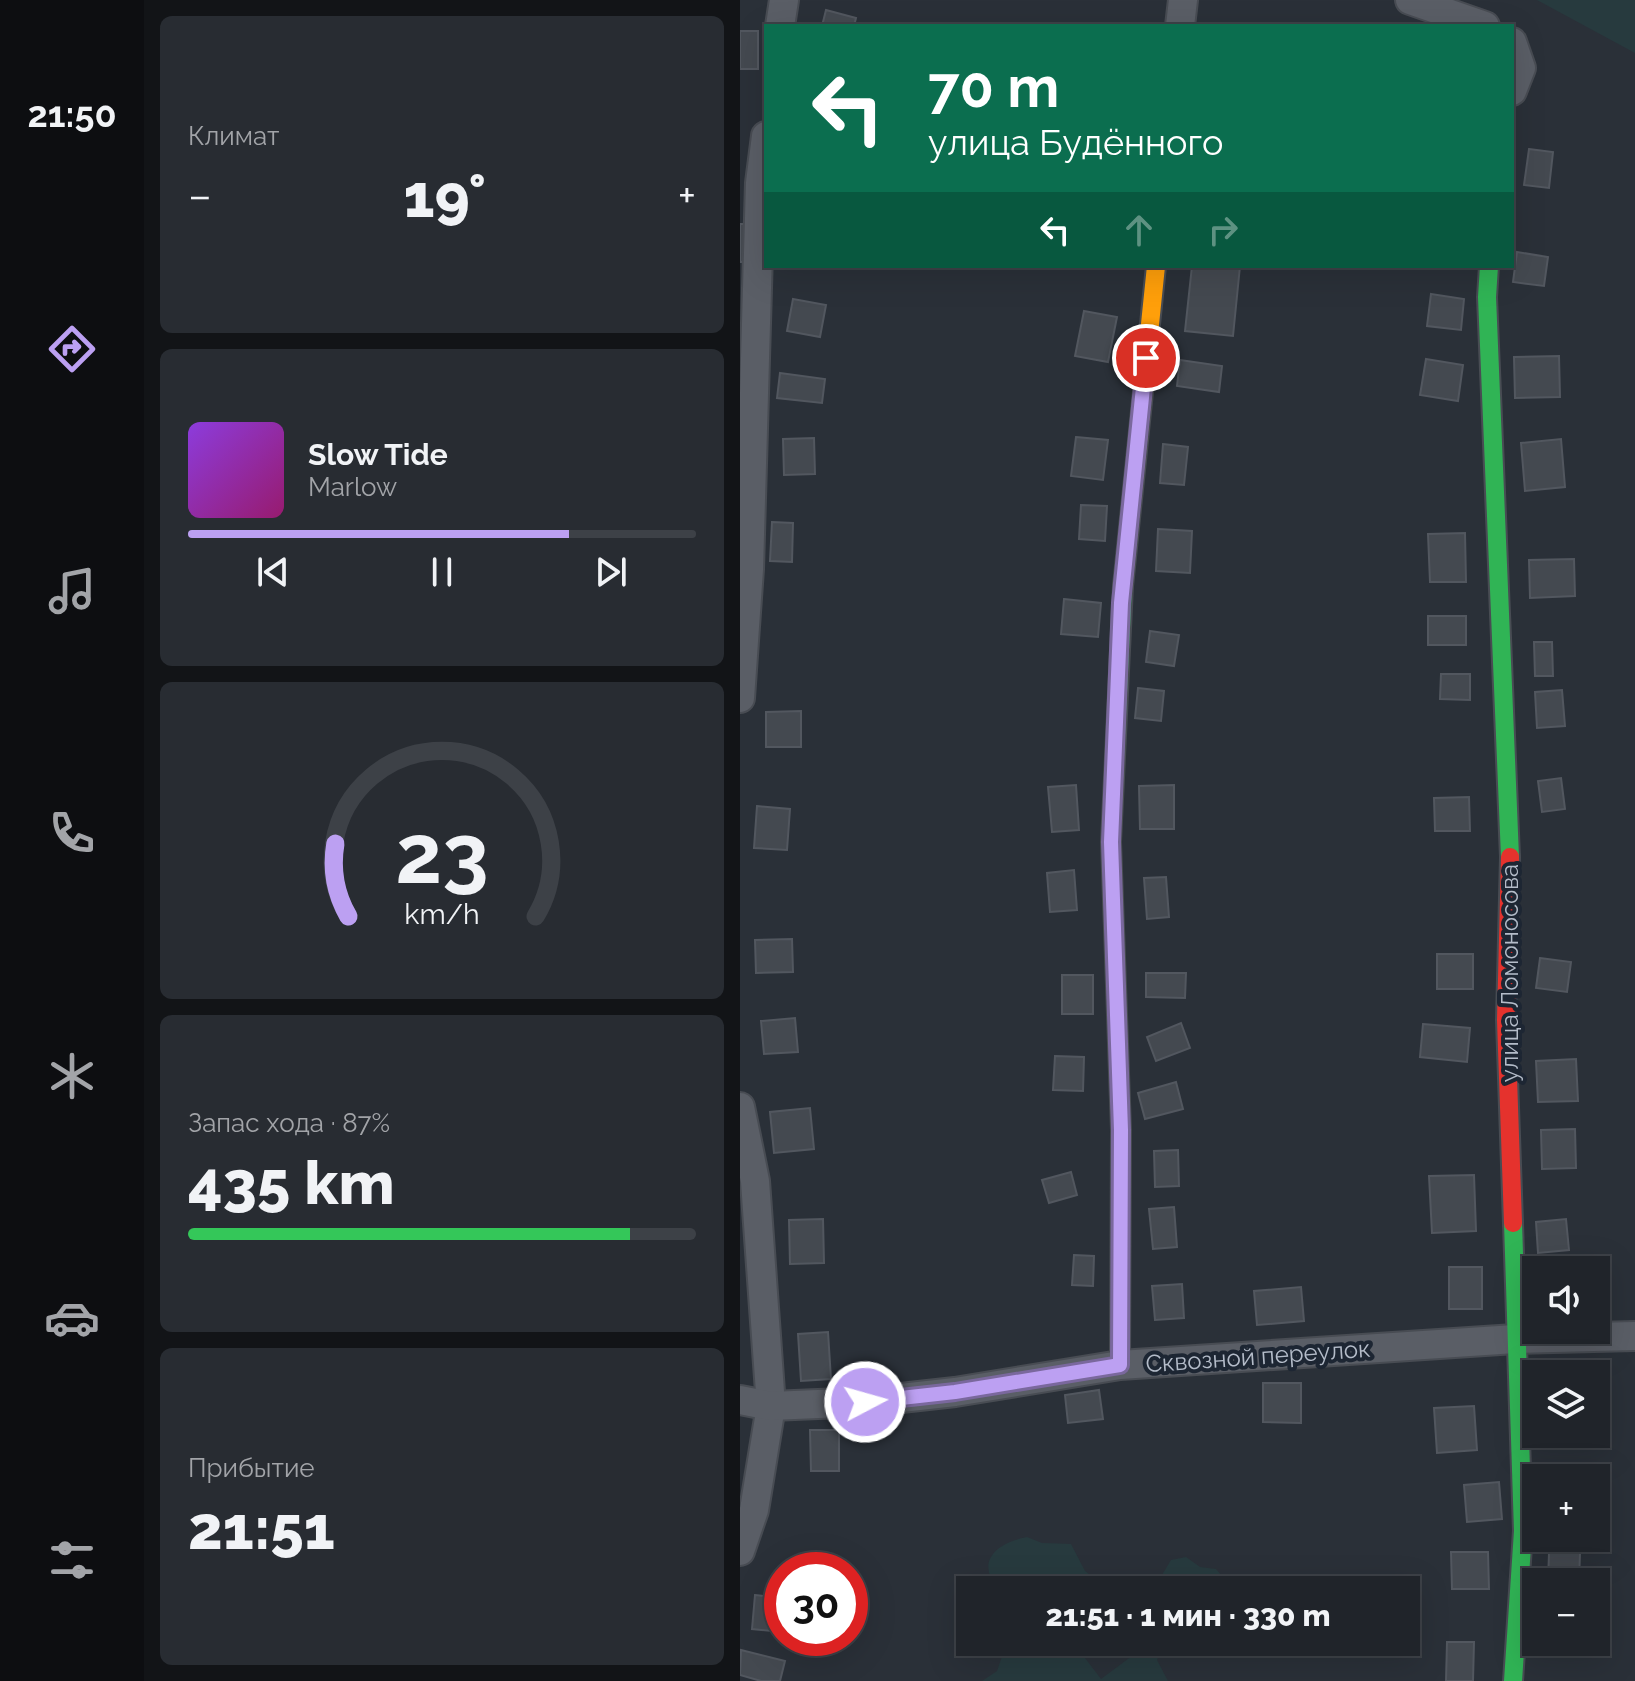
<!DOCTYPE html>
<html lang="ru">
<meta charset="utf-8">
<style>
body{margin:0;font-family:Raleway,sans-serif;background:#282c32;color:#f1f3f6;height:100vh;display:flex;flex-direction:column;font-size:30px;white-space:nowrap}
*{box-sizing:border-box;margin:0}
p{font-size:26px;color:#a2a4a8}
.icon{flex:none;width:44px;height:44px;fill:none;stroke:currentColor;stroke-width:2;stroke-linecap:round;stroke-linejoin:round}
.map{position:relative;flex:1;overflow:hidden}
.details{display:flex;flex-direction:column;gap:16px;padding:16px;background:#121417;width:596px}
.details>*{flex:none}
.hud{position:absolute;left:24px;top:24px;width:750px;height:244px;border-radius:0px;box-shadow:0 8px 32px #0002,0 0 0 2px #3d4147;background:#0b6e4f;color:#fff;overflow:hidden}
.controls{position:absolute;left:782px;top:1256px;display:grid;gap:16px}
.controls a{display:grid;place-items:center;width:88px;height:88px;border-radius:0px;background:#20242a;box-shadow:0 8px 32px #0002,0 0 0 2px #3d4147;font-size:40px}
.speed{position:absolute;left:24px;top:1552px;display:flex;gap:16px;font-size:40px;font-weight:700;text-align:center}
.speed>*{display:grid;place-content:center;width:104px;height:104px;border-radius:50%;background:#20242a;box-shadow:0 8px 32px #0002,0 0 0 2px #3d4147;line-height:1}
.speed .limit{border:12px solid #d22;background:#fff;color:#111}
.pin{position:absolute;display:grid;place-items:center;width:68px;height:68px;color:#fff;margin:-34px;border:4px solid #fff;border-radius:50%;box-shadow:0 2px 8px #0007}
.me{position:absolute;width:88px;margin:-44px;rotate:84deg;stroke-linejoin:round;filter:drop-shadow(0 0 6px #0008)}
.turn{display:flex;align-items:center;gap:28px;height:168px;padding:0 32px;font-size:36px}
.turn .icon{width:104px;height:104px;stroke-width:2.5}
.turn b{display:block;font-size:56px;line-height:68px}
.lanes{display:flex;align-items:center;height:76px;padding:0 32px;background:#0003;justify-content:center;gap:40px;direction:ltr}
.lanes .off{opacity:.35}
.big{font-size:60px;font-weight:800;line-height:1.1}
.details .widget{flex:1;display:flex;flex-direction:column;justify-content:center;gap:12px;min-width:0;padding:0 28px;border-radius:12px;background:#282c32}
.details .dial{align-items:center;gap:0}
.dial svg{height:208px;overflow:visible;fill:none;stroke:#3d4147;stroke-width:7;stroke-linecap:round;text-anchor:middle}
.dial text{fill:#f1f3f6;stroke:none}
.song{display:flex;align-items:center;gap:24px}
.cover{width:96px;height:96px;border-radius:12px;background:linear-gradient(135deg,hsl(270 70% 55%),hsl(320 70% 35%))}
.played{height:8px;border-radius:4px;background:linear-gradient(90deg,#bca0f2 75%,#3d4147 75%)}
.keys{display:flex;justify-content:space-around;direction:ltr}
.heat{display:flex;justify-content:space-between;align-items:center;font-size:44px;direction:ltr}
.charge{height:12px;border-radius:6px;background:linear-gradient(90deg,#34c759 87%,#3d4147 0)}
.trip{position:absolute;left:216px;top:1576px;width:464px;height:80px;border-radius:0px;background:#20242a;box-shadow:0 8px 32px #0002,0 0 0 2px #3d4147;font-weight:800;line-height:80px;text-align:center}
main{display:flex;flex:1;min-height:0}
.tabs{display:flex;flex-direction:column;width:144px;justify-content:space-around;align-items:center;background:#0d0e11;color:#a2a4a8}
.tabs .icon{width:56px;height:56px}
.tabs .current{color:#bca0f2}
.tabs b{font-size:36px;color:#f1f3f6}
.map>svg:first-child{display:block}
</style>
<main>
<nav class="tabs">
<b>21:50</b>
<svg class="icon current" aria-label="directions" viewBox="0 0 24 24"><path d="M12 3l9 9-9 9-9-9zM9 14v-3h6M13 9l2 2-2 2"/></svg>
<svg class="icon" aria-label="music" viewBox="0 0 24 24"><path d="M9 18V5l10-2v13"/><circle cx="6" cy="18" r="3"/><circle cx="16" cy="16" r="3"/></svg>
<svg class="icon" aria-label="phone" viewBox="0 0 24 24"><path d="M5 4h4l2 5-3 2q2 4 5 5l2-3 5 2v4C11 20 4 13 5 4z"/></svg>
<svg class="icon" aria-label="climate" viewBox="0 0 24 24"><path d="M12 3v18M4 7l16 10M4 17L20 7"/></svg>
<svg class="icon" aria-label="car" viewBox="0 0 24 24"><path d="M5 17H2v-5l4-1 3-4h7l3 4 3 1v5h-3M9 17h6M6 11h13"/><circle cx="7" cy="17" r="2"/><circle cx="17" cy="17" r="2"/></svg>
<svg class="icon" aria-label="filters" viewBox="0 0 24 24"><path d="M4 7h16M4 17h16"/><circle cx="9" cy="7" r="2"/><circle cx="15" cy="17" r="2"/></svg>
</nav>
<section class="details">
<div class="widget"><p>Климат</p>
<div class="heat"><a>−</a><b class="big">19°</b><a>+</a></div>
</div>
<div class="widget">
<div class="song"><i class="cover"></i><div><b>Slow Tide</b><p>Marlow</p></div></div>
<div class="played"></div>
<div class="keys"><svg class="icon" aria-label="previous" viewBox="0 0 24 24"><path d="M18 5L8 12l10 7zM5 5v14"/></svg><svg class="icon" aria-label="pause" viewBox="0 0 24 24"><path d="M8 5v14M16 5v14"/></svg><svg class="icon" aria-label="next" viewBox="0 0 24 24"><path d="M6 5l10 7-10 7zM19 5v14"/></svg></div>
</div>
<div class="widget dial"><svg viewBox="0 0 100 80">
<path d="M14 69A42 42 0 1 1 86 69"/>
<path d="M14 69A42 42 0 0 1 9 41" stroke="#bca0f2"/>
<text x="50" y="56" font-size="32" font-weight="700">23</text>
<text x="50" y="72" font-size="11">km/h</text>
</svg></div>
<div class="widget"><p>Запас хода · 87%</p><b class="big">435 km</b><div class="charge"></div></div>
<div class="widget"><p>Прибытие</p><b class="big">21:51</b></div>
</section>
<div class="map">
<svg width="895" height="1681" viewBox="0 0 895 1681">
<rect width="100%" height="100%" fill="#2a3038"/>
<!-- green -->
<g fill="#273a3e">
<polygon points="797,0 895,0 895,53"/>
<path d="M287,1537L302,1543L331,1544L345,1571L357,1580V1590H259C234,1561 257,1543 287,1537Z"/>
<polygon points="446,1557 460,1567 476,1569 486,1581 502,1580 504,1590 413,1590 431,1560"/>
<polygon points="267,1642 339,1642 342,1654 361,1679 400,1650 401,1642 429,1642 422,1645 417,1660 428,1681 242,1681 257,1671"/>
</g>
<!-- building -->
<g fill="#444950" stroke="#52575f" stroke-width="2">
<polygon points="86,10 116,18 114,26 82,26"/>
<rect x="0" y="31" width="18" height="38"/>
<polygon points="789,149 813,152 809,188 784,185"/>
<rect x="0" y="224" width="4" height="38"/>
<polygon points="777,252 808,257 804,286 773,282"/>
<polygon points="452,266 500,266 493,336 445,331"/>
<polygon points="691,294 724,299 721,330 687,326"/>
<polygon points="53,299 86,305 80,337 47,331"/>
<polygon points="344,311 377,317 368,362 335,356"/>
<polygon points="819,356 820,397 775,398 774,357"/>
<polygon points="686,359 723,365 718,401 680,395"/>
<polygon points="440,360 482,366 479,392 437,386"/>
<polygon points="40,373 85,379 82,403 37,398"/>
<polygon points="336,437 368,440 363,480 331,476"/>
<polygon points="74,438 75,474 44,475 43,439"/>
<polygon points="821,439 825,487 785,491 781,443"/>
<polygon points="423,444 448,447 444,485 420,483"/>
<polygon points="341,505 367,506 365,541 339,539"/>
<polygon points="32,522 53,523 52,562 30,561"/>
<polygon points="418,529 452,531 450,573 416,571"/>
<polygon points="725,533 726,582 690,582 688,534"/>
<polygon points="834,559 835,596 790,598 789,560"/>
<polygon points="324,599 361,603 358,637 321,634"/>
<rect x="688" y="616" width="38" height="29"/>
<polygon points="410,631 439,635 434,666 406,662"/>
<polygon points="794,642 812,642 813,676 795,676"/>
<polygon points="701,674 730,674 730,700 700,699"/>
<polygon points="398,688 424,691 421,721 395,718"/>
<polygon points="822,690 825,726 797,728 795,692"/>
<polygon points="61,711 61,747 26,747 26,712"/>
<polygon points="821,778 825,809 802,812 798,781"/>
<polygon points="336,785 339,830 312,832 308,787"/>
<polygon points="434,785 434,829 400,829 399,786"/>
<polygon points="729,797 730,831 695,831 694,798"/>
<polygon points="17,806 50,809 47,850 14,848"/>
<polygon points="334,870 337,910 310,912 307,873"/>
<polygon points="426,877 429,917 407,919 404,878"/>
<polygon points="52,939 53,972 16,973 15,940"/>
<rect x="697" y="954" width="36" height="35"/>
<polygon points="800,958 831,962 827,992 796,988"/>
<polygon points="406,973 446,973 445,998 406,997"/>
<rect x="322" y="975" width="31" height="39"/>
<polygon points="55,1018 58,1052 24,1054 21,1021"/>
<polygon points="441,1023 450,1048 416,1061 407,1037"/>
<polygon points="683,1024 730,1028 727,1062 680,1057"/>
<polygon points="315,1056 344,1057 343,1091 313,1090"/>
<polygon points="836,1059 838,1101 798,1102 796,1061"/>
<polygon points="436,1082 443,1109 405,1119 398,1093"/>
<polygon points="70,1108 74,1149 34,1153 30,1112"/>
<polygon points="835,1129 836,1168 802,1169 801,1130"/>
<polygon points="438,1150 439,1186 415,1187 414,1151"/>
<polygon points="331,1172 337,1195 309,1203 302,1180"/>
<polygon points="734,1175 736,1231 692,1233 689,1176"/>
<polygon points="434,1207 437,1247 413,1249 409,1209"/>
<polygon points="83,1219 84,1263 50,1264 49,1220"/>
<polygon points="826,1219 829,1250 798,1253 796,1222"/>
<polygon points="334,1255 354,1256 353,1286 332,1285"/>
<rect x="709" y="1267" width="33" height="42"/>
<polygon points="442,1284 444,1318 415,1320 412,1286"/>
<polygon points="561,1287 564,1321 517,1325 514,1291"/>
<polygon points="88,1332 91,1379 61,1381 58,1334"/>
<polygon points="523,1383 561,1383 561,1423 523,1422"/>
<polygon points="359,1390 363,1419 328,1423 325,1395"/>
<polygon points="734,1406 737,1450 697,1453 694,1408"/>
<polygon points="70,1430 99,1430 99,1471 71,1471"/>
<rect x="804" y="1470" width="35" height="8"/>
<polygon points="759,1482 762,1519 727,1522 724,1485"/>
<polygon points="711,1552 748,1552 749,1589 712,1589"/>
<polygon points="809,1553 840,1553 839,1582 808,1582"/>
<polygon points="15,1595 42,1598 42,1632 12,1629"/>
<polygon points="707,1642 734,1642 733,1681 706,1681"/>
<polygon points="1,1650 45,1661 40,1681 21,1681 0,1675"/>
</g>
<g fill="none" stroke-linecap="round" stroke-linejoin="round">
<!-- street casing -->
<g stroke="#484c53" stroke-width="32">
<g id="street">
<polyline points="670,0 745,26"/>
<polyline points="40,26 44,0"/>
<polyline points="440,26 443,0"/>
<polyline points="772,42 781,68 772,91"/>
<polyline points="0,698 9,569 20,183 26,136"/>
<polyline points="0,1107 15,1181 31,1406 14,1510 0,1551"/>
<polyline points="0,1400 31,1406 125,1402 215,1392 380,1365 775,1339 895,1336"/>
</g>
</g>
<!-- fast casing -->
<g stroke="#484c53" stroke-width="22">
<g id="fast">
<polyline points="749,266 747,297 770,857"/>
<polyline points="773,1223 783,1531 773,1681"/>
<polyline points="380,1365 381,1130 371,842 383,586"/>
</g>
</g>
<!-- slow casing -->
<g stroke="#484c53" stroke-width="22">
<polyline id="slow" points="383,586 416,266"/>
</g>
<!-- jam casing -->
<g stroke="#484c53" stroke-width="22">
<polyline id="jam" points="770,857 766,1020 773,1223"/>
</g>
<!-- street -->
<use href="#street" stroke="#5a5e66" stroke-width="28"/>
<!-- fast -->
<use href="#fast" stroke="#30b455" stroke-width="18"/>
<!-- slow -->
<use href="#slow" stroke="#ff9f0a" stroke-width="18"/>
<!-- jam -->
<use href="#jam" stroke="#e5322d" stroke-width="18"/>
</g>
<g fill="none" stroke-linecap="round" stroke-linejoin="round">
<!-- route casing -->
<g stroke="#7a689d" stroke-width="20">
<polyline id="route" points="125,1402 215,1392 380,1365 381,1130 371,842 381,603 406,358"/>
</g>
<!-- route -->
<use href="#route" stroke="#bca0f2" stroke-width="14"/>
</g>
<g text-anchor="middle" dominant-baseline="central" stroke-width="8" stroke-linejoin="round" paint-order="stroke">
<!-- street labels -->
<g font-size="24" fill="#b4bcc9" stroke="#1d2633">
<text transform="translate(769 973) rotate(-90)">улица Ломоносова</text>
<text transform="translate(518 1356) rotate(-4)">Сквозной переулок</text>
</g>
</g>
</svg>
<div class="controls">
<a><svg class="icon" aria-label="sound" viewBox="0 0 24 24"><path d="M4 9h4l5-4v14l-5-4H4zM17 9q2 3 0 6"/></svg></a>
<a><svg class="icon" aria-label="layers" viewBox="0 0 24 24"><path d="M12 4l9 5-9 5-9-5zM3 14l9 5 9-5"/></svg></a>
<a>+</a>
<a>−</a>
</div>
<div class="speed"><div class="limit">30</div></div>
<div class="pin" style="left:406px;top:358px;background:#d93025"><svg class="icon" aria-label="arrive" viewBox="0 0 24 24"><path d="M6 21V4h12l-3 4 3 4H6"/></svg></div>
<svg class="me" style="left:125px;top:1402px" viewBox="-20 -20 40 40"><circle r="17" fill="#bca0f2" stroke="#fff" stroke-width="3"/><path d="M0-11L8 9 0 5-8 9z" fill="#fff"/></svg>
<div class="trip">21:51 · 1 мин · 330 m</div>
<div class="hud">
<div class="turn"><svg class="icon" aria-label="left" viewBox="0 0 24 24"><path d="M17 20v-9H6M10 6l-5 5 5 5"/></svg><div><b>70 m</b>улица Будённого</div></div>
<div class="lanes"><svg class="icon" aria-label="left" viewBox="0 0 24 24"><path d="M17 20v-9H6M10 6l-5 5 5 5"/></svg><svg class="icon off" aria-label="ahead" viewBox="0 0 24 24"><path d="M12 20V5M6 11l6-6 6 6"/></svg><svg class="icon off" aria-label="right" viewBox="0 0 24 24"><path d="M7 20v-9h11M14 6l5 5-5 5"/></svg></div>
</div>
</div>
</main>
